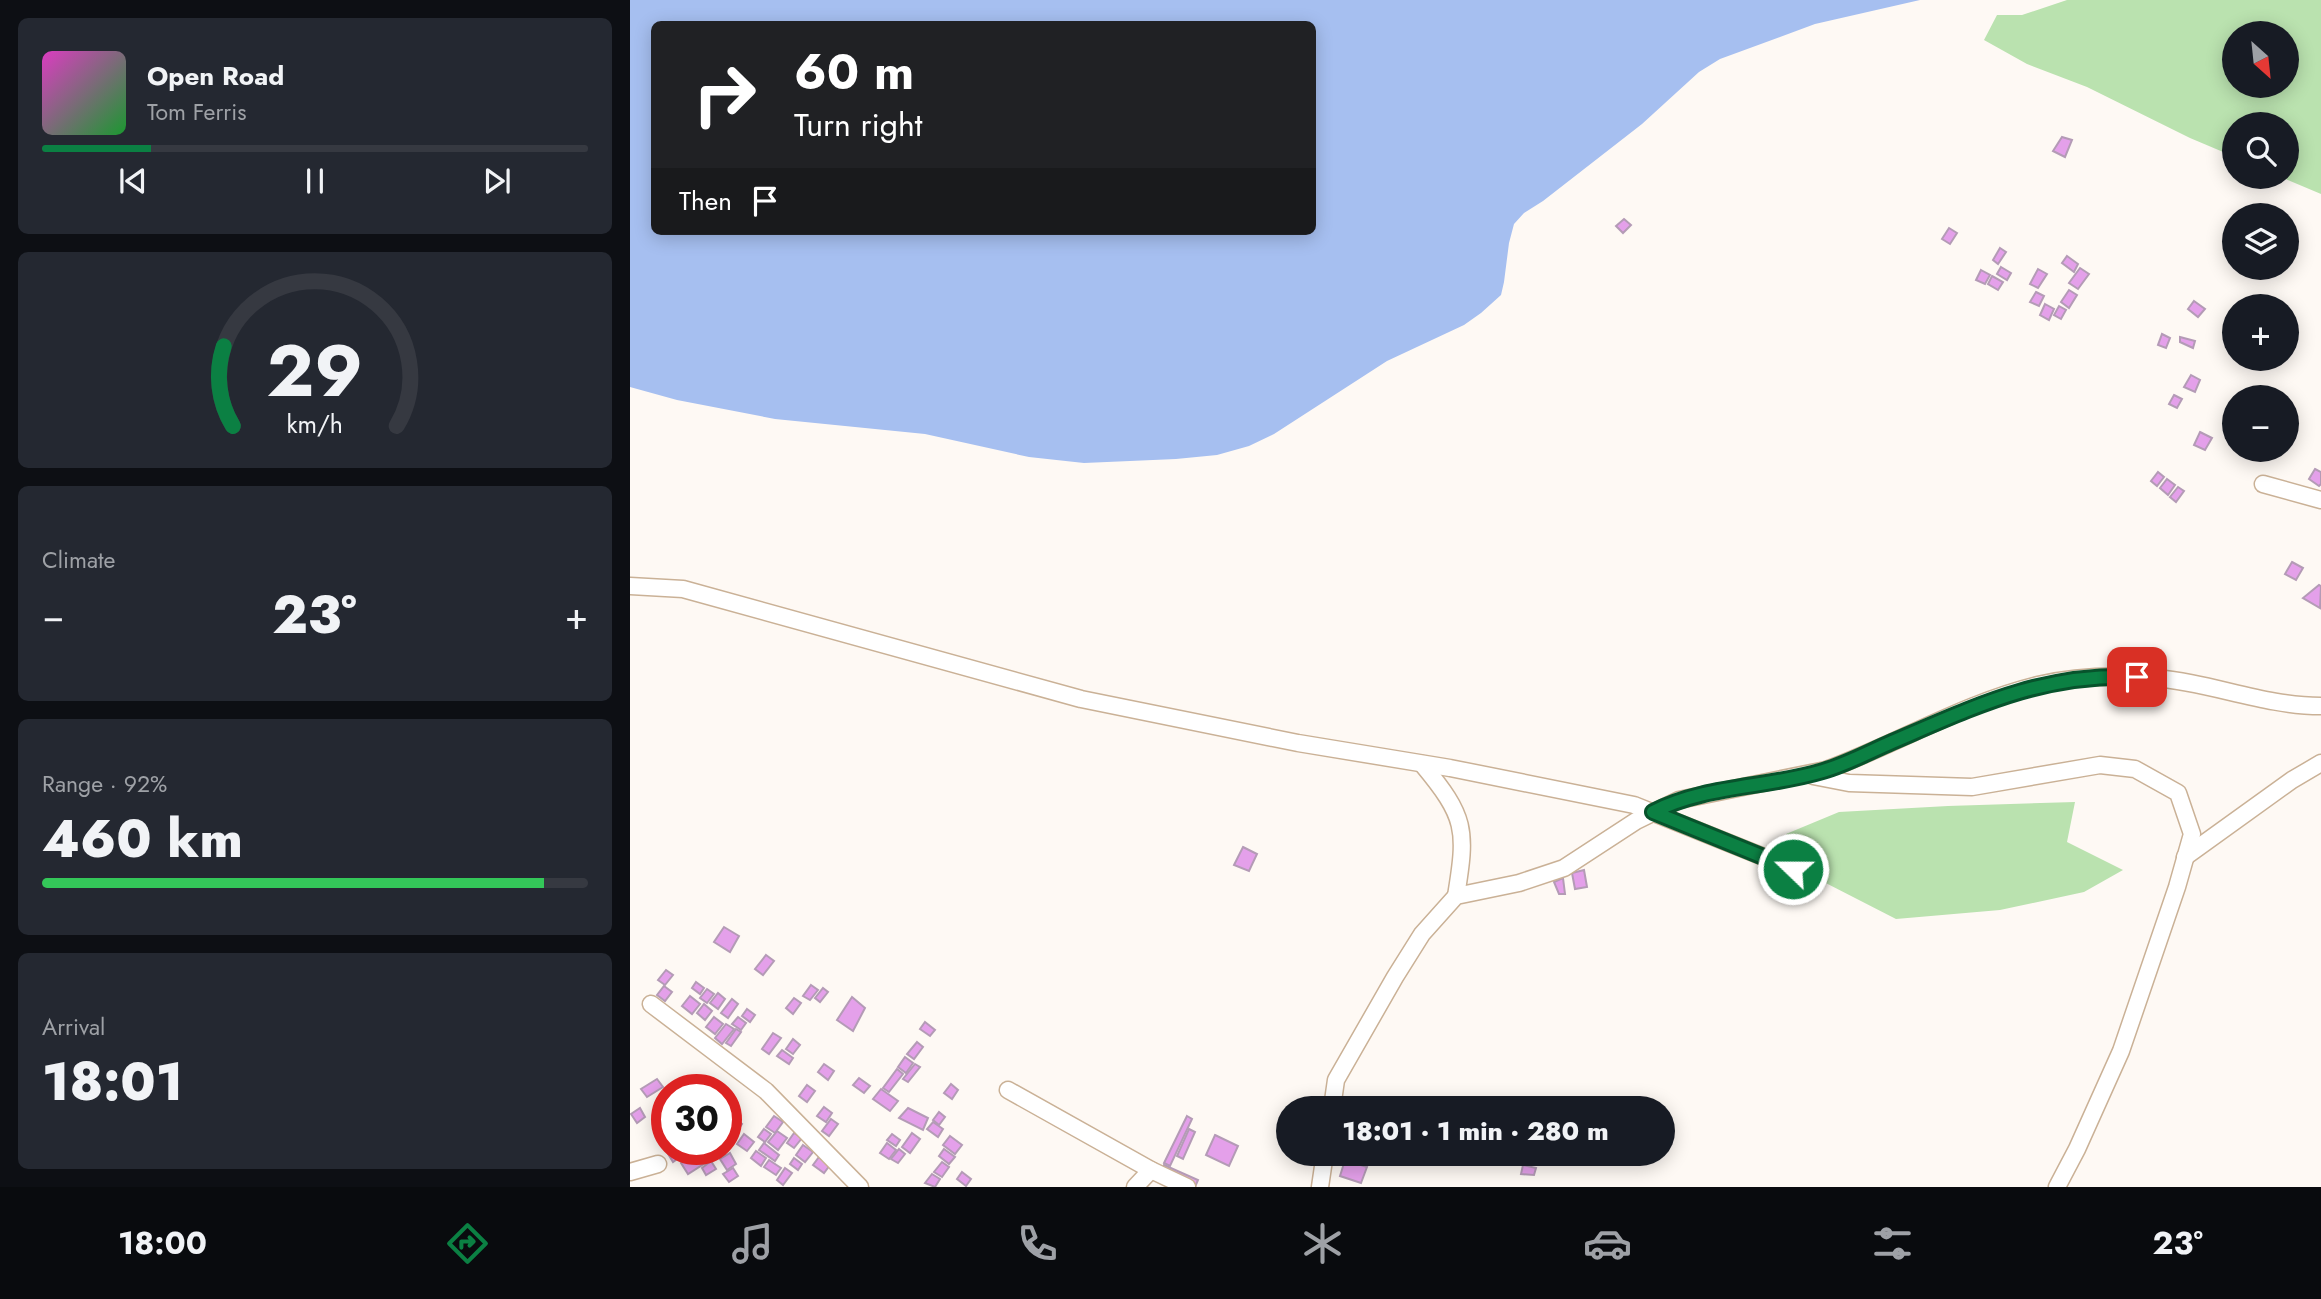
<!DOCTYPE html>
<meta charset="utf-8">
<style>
body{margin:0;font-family:Jost,sans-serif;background:#242831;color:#f1f3f6;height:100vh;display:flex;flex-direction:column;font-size:26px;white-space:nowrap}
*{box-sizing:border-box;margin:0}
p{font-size:23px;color:#9ea1a6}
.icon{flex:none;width:38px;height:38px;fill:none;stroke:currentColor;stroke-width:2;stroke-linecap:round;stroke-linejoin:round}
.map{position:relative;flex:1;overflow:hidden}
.panel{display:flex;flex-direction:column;gap:18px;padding:18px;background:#0d0f14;width:630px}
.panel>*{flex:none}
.top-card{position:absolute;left:21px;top:21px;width:665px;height:214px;border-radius:10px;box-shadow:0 4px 18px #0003;background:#202124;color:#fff;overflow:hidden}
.needle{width:46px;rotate:153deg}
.buttons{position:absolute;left:1592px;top:21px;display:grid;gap:14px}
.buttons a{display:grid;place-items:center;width:77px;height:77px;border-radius:50%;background:#171b24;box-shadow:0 4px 18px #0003;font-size:35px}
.speed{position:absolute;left:21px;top:1074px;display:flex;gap:14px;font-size:35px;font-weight:700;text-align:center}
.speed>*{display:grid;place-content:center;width:91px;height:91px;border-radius:50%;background:#171b24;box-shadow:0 4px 18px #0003;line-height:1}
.speed .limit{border:10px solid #d22;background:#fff;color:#111}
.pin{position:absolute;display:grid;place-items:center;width:60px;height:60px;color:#fff;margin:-30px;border-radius:14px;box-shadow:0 4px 10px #0006}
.me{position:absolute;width:77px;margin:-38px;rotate:292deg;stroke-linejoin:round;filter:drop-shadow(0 0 5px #0008)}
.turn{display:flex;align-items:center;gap:24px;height:147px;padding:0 28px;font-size:32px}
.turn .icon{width:91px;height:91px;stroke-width:2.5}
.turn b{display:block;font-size:49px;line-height:60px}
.then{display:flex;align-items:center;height:66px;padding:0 28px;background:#0003;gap:14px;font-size:26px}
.big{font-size:52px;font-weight:800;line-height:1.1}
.panel .card{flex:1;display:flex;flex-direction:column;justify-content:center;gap:10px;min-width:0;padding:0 24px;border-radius:10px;background:#242831}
.panel .dial{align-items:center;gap:0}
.dial svg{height:182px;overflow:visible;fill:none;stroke:#363941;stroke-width:7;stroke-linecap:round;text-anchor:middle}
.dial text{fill:#f1f3f6;stroke:none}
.song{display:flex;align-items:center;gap:21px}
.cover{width:84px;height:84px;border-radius:10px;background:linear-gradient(135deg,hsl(310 70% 55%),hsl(130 70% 35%))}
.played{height:7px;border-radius:4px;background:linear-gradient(90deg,#0b8043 20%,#363941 20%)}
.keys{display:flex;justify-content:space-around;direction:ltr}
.heat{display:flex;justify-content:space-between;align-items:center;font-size:38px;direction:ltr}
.charge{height:10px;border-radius:5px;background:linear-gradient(90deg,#34c759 92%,#363941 0)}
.trip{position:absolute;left:646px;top:1096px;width:399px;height:70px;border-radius:35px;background:#171b24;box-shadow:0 4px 18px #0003;font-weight:800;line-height:70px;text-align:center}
.tab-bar{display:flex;height:112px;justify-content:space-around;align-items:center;background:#090b0e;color:#9ea1a6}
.tab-bar .icon{width:49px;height:49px}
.tab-bar .selected{color:#0b8043}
.tab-bar b{font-size:32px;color:#f1f3f6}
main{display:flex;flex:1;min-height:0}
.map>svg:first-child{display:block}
</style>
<main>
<section class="panel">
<div class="card">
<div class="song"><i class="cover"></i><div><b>Open Road</b><p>Tom Ferris</p></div></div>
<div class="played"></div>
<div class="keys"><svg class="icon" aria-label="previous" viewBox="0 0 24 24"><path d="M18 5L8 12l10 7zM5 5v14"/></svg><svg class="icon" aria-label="pause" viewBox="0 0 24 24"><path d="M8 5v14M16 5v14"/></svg><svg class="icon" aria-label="next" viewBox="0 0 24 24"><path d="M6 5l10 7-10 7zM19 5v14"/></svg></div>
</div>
<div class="card dial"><svg viewBox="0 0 100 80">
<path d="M14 69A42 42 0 1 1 86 69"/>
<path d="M14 69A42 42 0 0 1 10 34" stroke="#0b8043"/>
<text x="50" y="56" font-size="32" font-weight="700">29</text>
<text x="50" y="72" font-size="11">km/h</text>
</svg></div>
<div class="card"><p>Climate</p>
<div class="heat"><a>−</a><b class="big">23°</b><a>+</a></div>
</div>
<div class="card"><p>Range · 92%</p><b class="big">460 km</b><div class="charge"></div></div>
<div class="card"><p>Arrival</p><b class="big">18:01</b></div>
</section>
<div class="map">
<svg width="1691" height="1187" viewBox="0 0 1691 1187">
<rect width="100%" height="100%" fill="#fef9f4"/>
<!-- green -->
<g fill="#bae2af" fill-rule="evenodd">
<path d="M1437,0H1691V194L1651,177H1657V124H1605V157L1560,138L1457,87L1397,64L1354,40L1367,15H1392ZM1605,33H1657V86H1605Z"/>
<polygon points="1445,802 1437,842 1493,870 1454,892 1370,910 1266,919 1186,878 1156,834 1209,812 1318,806"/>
</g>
<!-- water -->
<path fill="#a6bff0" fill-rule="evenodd" d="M0,0H1290L1185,24L1090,59L1069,72L1012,124L913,201L894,213L884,224L879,243L874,282L871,295L851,313L834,325L757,361L644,434L619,446L587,455L546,459L454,463L399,457L295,434L145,419L47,400L0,387ZM24,24H682V231H24Z"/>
<!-- building -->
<g fill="#e4a0ea" stroke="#b49bb6" stroke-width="2">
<polygon points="1432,137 1442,140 1435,157 1423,151"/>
<polygon points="994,219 1001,225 993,233 986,226"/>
<polygon points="1319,228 1327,233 1320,244 1312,239"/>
<polygon points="1370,248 1376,252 1368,264 1363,260"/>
<polygon points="1437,256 1448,264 1444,272 1432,263"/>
<polygon points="1371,267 1381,273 1377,280 1367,274"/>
<polygon points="1450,268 1459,274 1448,289 1439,283"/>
<polygon points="1408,269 1417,274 1408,288 1400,284"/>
<polygon points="1351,270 1360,275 1355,284 1346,280"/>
<polygon points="1362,276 1373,282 1368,290 1358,284"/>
<polygon points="1439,290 1447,295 1439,308 1431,302"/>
<polygon points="1406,292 1414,296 1409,306 1400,302"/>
<polygon points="1564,301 1575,309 1568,317 1558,309"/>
<polygon points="1415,304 1424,309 1419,320 1410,315"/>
<polygon points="1429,306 1436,310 1431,319 1424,315"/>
<polygon points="1601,327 1605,329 1603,342 1595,337"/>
<polygon points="1532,334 1540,338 1536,348 1528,345"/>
<polygon points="1550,337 1565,341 1563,348 1550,342"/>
<polygon points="1561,375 1570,380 1565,392 1554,387"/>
<polygon points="1544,395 1552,399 1547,408 1539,404"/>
<polygon points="1570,432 1582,438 1575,450 1564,445"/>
<polygon points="1685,469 1691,472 1691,484 1689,486 1679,479"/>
<polygon points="1528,472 1534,477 1527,486 1521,481"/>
<polygon points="1537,479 1545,485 1538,495 1530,488"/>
<polygon points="1548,487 1554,491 1546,502 1540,497"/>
<polygon points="1662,562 1673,568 1666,580 1655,574"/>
<polygon points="1689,585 1691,586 1690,608 1673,598"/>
<polygon points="613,847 627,854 619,871 604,865"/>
<polygon points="954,870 957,887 945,889 942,873"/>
<polygon points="933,878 935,894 929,894 924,882"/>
<polygon points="94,927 109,936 100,952 84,942"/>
<polygon points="136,955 144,961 133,975 125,969"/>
<polygon points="36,970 43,975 35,985 28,980"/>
<polygon points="66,982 74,988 70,994 62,988"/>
<polygon points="181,985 188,990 180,1000 173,996"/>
<polygon points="34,986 42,992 35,1001 27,995"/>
<polygon points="193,988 198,992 190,1002 185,998"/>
<polygon points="77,989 84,994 77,1003 70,998"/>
<polygon points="88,993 95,999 88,1009 80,1003"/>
<polygon points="60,996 70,1004 62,1014 52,1006"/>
<polygon points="222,997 235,1008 223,1031 207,1020"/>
<polygon points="164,998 171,1003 163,1014 156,1008"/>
<polygon points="102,999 108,1004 98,1018 91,1013"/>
<polygon points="74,1004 82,1011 75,1020 67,1013"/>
<polygon points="117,1009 125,1015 120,1022 112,1016"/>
<polygon points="84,1017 93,1024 85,1034 76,1027"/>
<polygon points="108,1017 116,1023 111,1030 102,1024"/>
<polygon points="295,1022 305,1030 300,1036 290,1029"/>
<polygon points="96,1024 104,1029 92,1044 85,1038"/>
<polygon points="106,1029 111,1032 101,1046 96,1043"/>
<polygon points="143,1033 151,1038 139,1054 132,1049"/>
<polygon points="163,1039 170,1045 163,1054 156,1049"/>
<polygon points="287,1042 293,1047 284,1059 277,1054"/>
<polygon points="152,1050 163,1058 159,1064 147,1056"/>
<polygon points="275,1057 283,1063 276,1073 268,1067"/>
<polygon points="194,1064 204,1071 198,1080 188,1072"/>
<polygon points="285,1064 290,1067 278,1082 273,1079"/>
<polygon points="267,1069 273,1074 259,1092 253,1088"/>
<polygon points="229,1078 240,1086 234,1093 223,1085"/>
<polygon points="27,1079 33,1087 17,1097 11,1089"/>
<polygon points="321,1084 328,1090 322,1099 314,1093"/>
<polygon points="177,1085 185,1091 177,1102 169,1096"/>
<polygon points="251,1089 268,1101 260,1111 243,1099"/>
<polygon points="194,1107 202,1113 196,1122 187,1116"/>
<polygon points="10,1108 15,1117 7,1123 1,1114"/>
<polygon points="278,1108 298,1118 293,1130 269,1118"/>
<polygon points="309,1112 315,1117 309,1125 303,1120"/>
<polygon points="144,1116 153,1122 145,1133 136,1127"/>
<polygon points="557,1116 562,1119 540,1166 534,1163"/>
<polygon points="106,1119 112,1124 106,1133 99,1128"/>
<polygon points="201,1119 208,1124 199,1136 192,1131"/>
<polygon points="303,1122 313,1129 308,1137 297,1129"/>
<polygon points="33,1127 37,1136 31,1140 25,1131"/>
<polygon points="134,1129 141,1134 135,1142 128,1137"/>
<polygon points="559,1129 565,1132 553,1159 547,1156"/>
<polygon points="147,1131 157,1138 148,1150 138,1142"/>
<polygon points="164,1133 172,1138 164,1148 157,1143"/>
<polygon points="282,1133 290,1139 280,1153 272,1147"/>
<polygon points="114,1134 124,1142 117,1151 107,1144"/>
<polygon points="262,1134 270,1140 266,1146 257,1140"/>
<polygon points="585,1135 608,1146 599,1166 576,1155"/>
<polygon points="320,1136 332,1145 325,1154 313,1145"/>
<polygon points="134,1143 149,1155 145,1161 129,1150"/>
<polygon points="257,1143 266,1150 259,1159 250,1153"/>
<polygon points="173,1145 183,1152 175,1162 166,1155"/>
<polygon points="37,1146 37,1150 46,1150 50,1157 43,1162 34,1147"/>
<polygon points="269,1149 275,1154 268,1163 261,1159"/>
<polygon points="314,1149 325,1157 319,1164 309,1156"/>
<polygon points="71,1150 80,1160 58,1174 51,1163"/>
<polygon points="82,1150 92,1150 95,1154 85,1160 79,1152"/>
<polygon points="126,1151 136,1158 131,1166 121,1158"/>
<polygon points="100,1153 106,1164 97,1170 90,1159"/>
<polygon points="189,1157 200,1165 194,1173 183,1165"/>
<polygon points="164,1158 172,1164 168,1170 160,1164"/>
<polygon points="139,1160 151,1168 146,1175 134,1167"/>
<polygon points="715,1160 737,1167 731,1183 710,1176"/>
<polygon points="81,1161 86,1169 76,1175 72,1168"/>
<polygon points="312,1162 319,1167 312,1177 304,1172"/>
<polygon points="534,1165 568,1180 565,1187 531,1173"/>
<polygon points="893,1165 906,1168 904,1175 891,1174"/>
<polygon points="103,1168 108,1176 99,1182 93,1174"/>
<polygon points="155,1168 162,1173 153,1185 147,1180"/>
<polygon points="332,1172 341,1179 336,1186 327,1179"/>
<polygon points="302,1174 310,1179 305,1187 295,1183"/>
</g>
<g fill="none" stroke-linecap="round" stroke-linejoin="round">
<!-- street casing -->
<g stroke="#cab196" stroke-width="19">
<g id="street">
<polyline points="1633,484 1691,500"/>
<polyline points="0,586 53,589 451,699 668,743 820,768 1004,805 1186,878"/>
<path d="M792,764C836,817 837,829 826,896"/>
<polyline points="1183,776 1219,783 1342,787 1470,765 1505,769 1548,793 1562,834 1547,887 1491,1051 1447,1149 1427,1187"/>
<polyline points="1555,857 1662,780 1691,763"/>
<polyline points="21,1004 136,1091 230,1187"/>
<polyline points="378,1090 521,1170 557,1187"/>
<path d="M702,1108L706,1080L765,977L792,934L826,896L889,883L934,868L1006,821L1049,800L1196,770C1267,744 1334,703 1408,685C1446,676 1485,675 1524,678C1580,682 1634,706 1691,706"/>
<polyline points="0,1172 28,1164"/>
<polyline points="505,1187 521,1170"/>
<polyline points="690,1187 695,1153"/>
</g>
</g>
<!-- street -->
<use href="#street" stroke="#fff" stroke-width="16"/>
</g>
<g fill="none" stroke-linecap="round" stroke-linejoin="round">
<!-- route casing -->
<g stroke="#07532c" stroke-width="18">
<path id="route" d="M1163,869L1023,812C1075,785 1137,788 1193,771C1217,764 1239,752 1262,742C1346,706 1413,673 1507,677"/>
</g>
<!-- route -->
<use href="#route" stroke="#0b8043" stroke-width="12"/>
</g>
</svg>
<div class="buttons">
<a><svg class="needle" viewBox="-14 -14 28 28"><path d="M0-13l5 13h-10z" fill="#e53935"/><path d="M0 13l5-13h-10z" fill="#9ea1a6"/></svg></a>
<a><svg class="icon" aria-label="search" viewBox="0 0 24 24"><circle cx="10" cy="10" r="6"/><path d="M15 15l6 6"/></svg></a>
<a><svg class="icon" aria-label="layers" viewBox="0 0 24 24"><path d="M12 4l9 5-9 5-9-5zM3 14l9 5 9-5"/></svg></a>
<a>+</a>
<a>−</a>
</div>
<div class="speed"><div class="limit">30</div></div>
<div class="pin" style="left:1507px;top:677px;background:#d93025"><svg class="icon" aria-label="arrive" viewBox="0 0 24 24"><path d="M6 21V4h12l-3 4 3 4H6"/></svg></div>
<svg class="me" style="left:1163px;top:869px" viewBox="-20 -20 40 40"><circle r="17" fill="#0b8043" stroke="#fff" stroke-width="3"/><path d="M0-11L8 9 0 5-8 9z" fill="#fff"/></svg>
<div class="trip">18:01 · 1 min · 280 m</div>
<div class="top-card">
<div class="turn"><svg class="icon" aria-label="right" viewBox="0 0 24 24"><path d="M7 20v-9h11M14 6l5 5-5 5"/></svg><div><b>60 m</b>Turn right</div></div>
<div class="then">Then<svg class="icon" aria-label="arrive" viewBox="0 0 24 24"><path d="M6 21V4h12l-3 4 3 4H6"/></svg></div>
</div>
</div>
</main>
<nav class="tab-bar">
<b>18:00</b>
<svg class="icon selected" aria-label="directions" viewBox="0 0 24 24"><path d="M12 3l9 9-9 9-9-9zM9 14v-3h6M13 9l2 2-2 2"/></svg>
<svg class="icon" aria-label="music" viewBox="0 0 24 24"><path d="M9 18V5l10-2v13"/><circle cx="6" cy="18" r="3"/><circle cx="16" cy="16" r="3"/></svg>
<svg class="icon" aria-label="phone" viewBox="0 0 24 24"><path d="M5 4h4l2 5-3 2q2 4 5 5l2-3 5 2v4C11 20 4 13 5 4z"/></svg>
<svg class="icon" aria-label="climate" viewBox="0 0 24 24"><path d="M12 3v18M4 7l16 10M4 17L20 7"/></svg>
<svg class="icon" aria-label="car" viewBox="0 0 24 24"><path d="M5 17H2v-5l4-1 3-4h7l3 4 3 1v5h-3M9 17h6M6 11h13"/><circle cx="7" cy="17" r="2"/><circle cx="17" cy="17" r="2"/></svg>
<svg class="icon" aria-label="filters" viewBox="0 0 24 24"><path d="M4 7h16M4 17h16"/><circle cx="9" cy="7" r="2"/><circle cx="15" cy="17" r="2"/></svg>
<b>23°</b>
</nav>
